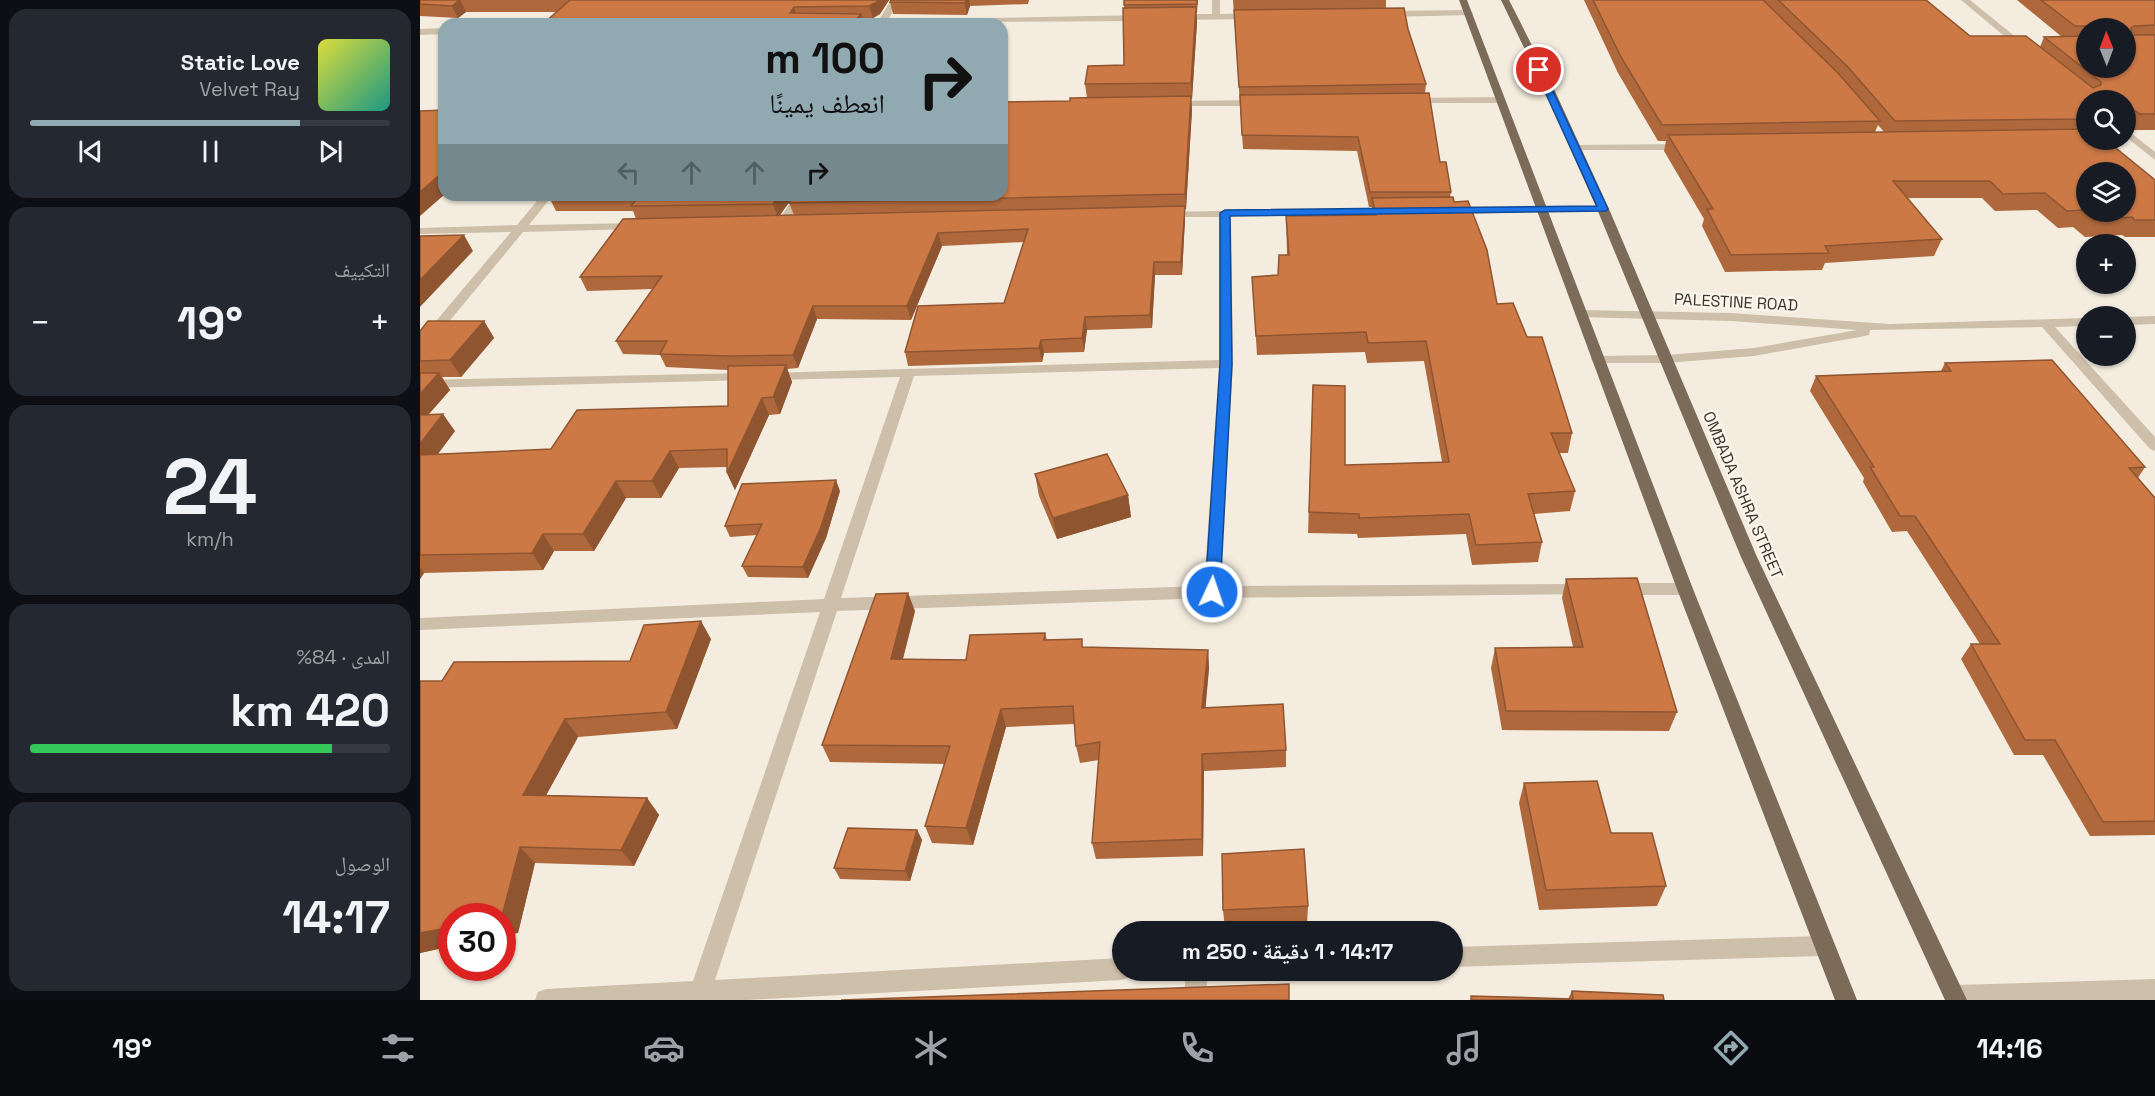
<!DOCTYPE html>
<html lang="ar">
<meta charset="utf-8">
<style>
body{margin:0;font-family:"Space Grotesk","Noto Naskh Arabic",sans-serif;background:#242831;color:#f1f3f6;direction:rtl;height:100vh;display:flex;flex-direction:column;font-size:22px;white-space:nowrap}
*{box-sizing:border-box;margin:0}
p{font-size:20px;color:#9ea1a6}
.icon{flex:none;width:33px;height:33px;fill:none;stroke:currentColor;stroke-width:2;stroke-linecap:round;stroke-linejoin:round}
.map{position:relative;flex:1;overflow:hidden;direction:ltr}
.details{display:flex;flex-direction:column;gap:9px;padding:9px;background:#0d0f14;width:420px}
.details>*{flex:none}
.top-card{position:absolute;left:18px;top:18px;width:570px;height:183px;border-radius:18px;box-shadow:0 2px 4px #0004;direction:rtl;background:#91aab2;color:#111;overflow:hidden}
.needle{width:39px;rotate:359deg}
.buttons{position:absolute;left:1656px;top:18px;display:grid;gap:12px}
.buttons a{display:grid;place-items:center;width:60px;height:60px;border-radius:50%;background:#171b24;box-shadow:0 2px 4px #0004;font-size:30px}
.speed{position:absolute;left:18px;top:903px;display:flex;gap:12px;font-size:30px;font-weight:700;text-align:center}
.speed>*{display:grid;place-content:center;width:78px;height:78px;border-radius:50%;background:#171b24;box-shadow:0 2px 4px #0004;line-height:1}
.speed .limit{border:9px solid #d22;background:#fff;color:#111}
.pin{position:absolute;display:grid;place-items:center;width:51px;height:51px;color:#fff;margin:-26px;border:3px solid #fff;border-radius:50%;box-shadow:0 2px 6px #0007}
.me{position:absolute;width:66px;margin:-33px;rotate:3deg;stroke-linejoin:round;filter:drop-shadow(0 0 4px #0008)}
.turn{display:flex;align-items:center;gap:21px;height:126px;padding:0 24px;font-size:27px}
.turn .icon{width:78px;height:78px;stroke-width:2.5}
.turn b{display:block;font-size:42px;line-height:51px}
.lanes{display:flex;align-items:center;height:57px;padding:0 24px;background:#0003;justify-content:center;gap:30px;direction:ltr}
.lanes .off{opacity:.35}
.big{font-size:45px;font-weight:700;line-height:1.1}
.details .card{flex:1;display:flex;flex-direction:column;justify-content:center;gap:9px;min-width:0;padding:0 21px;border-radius:18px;background:#242831}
.details .dial{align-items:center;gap:0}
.dial b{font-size:78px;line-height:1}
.song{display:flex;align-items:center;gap:18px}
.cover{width:72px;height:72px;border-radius:9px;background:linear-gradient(135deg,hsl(60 70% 55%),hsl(170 70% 35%))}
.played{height:6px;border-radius:3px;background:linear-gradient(90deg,#91aab2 75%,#363941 75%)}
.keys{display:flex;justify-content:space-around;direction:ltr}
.heat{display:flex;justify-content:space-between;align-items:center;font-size:33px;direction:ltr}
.charge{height:9px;border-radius:4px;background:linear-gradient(90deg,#34c759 84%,#363941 0)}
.trip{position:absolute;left:692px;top:921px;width:351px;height:60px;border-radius:30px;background:#171b24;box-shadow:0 2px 4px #0004;font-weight:700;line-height:60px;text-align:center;direction:rtl}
.dock{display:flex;height:96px;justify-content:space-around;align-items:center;background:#090b0e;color:#9ea1a6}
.dock .icon{width:42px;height:42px}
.dock .selected{color:#91aab2}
.dock b{font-size:27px;color:#f1f3f6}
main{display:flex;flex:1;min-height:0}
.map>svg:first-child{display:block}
</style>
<main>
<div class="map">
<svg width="1735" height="1000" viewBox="0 0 1735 1000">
<rect width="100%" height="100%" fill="#f4eddf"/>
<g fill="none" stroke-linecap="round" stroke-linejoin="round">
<!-- minor -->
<g fill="#cebfaa" fill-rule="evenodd">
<polygon points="471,0 479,0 468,20 724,15 728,18 724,21 420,23 424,20 459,20"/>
<polygon points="792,0 800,0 800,14 835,13 839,16 835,19 757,20 753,17 757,14 792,14"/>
<polygon points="1541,0 1550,0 1608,47 1608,51 1602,51"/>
<polygon points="1049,10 1053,13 1052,15 967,17 963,14 967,11"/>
<polygon points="24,28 24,34 0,35 0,29"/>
<polygon points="990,98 1081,97 1086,100 1081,103 987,103 985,101"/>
<polygon points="753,101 840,100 845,103 840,106 750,106 748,104"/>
<polygon points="1706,129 1735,152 1735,160 1706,137"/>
<polygon points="1155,145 1263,144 1268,147 1263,150 1151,150 1151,146"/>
<polygon points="122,195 133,195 109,225 216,223 222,226 216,229 103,232 5,351 0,352 0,340 91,232 0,234 0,228 97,225"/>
<polygon points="376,195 386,195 367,224 359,224 357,222"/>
<polygon points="1183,206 1187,207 1187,211 1032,214 1026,211 1032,208"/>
<path d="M972,208L976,209V213L811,216L813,364L800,586L1163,584L1169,586L1171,590L1169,594L792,598L417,611L295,980L702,958V970H712L710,977L702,980L327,1000H115L118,992L126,989L273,981L400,612L0,630V618L404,599L480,377L351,380L344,376L346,373L799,360V217H747L743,216V212ZM799,368L784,586L421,598L494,376Z"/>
<polygon points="1161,310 1311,313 1469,324 1666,318 1666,326 1635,327 1735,437 1735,451 1730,449 1622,327 1450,330 1449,335 1445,336 1334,356 1246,363 1178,363 1173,362 1171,359 1173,356 1246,355 1334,348 1437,330 1311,321 1157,317 1155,314 1157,311"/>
<polygon points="1735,316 1735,324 1706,325 1706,317"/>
<polygon points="327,373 332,374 334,377 332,380 0,388 0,380"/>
<polygon points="1202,583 1265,583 1271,585 1273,589 1271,593 1265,595 1202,595 1196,593 1194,589 1196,585"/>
<polygon points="1404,936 1411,939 1415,946 1411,953 1404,956 1032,967 1032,947"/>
<rect x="765" y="970" width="22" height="30"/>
<polygon points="1735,979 1735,1000 1526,1000 1524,996 1527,988 1535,985"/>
</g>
<!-- major -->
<g fill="#7d6b5a" fill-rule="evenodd">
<polygon points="1039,0 1047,0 1273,589 1437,1000 1415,1000 1257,589"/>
<polygon points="1081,0 1089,0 1134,89 1189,209 1337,557 1547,1000 1525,1000 1321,557 1177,209 1124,89"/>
</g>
</g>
<!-- wall -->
<g fill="#af683c" fill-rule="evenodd">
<polygon points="0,0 469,0 460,14 453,18 442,18 136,12 46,12 38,18 0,16"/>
<polygon points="471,0 609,0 608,4 550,6 547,15 473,14 470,2"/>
<polygon points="704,0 778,0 777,13 776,13 777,22 772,99 771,99 772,110 766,209 765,209 765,219 762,275 735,275 732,328 667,330 664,352 624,353 622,362 488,366 485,352 584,303 604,242 522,246 491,320 397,319 378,368 367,369 372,382 360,414 349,415 315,490 307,473 307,467 259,468 241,498 206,498 174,551 134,551 123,570 4,573 0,579 0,331 64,321 74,338 41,377 22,377 30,390 8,415 35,431 18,454 131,449 308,406 308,370 246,367 240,355 203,354 196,341 233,289 167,291 160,277 216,219 213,211 136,211 129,197 374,195 360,215 374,215 369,203 605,102 650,101 667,98 665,84 704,65"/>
<polygon points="813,0 966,0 966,9 988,29 1006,84 1005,93 1020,162 1031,192 1030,197 1034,202 1077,304 1107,337 1152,433 1148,453 1139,453 1155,491 1150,511 1114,514 1122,542 1118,562 1052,565 1046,534 938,538 937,534 888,533 893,385 925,465 1022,462 1004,361 947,363 945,352 837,355 832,277 858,275 867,255 866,216 951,215 952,207 949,207 937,151 823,149"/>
<path d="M1164,0H1506L1550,36L1620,47L1624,37H1642L1597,0H1735V130H1711L1706,127V100H1666V140L1694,144L1693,146L1735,180V237H1705L1702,235L1665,237L1653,227L1638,228L1617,210L1575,211L1562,198H1487L1522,239L1514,256L1405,263L1402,270L1305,272L1282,226L1284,219L1244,151L1246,141H1238L1198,73ZM1666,28H1706L1666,68ZM1458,125L1464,132H1455Z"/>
<polygon points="1525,363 1725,467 1718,478 1735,498 1735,835 1670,836 1623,755 1594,755 1541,659 1551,644 1560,644 1487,531 1472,532 1443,482 1444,478 1390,391 1396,376 1521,371"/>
<polygon points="615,474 708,495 711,517 637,539 619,496"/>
<polygon points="420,491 406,538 388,578 328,577 322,566 337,535 310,537 305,526"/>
<polygon points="1146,579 1257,712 1249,731 1082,730 1071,668 1075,648 1153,647 1142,598"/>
<polygon points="495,611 483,659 546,660 625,633 627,640 664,647 788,650 789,668 785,708 866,750 866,767 784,771 783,856 676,859 672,843 679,760 660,763 656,746 654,724 586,727 553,845 512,843 505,826 524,764 410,762 402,745"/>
<polygon points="291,639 257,729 158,737 126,795 227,798 239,815 214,866 115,863 98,933 32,916 32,946 0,953 0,681 22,681 210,661"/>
<polygon points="1104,783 1191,833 1246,886 1237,906 1119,910 1099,803"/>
<polygon points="497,830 502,840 490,881 420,879 414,868"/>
<polygon points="888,906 887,925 805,929 803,910"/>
<polygon points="1152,991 1244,1000 1050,1000 1051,996 1148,999"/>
</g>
<!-- shaded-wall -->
<g fill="#8f5531">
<polygon points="40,0 46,12 38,18 32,6"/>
<polygon points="458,0 469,0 460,14 453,18 449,6"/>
<polygon points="546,0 549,0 550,6 547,15 545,3"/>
<polygon points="374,7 378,19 370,13"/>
<polygon points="776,7 777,22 772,99 771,83"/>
<polygon points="441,14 444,24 432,24"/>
<polygon points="771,96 772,110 766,209 765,194"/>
<polygon points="24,171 24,195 0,216 0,192"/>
<polygon points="359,195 374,195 358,218 353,204"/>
<polygon points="765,206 765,219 762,275 761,262"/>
<polygon points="518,233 522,246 491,320 487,306"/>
<polygon points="44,235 53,251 0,307 0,280"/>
<polygon points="734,262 735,275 732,328 730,315"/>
<polygon points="393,306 397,319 378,368 373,355"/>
<polygon points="665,317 667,330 664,352 662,338"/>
<polygon points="64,321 74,338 41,377 30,360"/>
<polygon points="621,340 624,353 622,362 619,348"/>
<polygon points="366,365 372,382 360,414 353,397"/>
<polygon points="19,373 30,390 0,424 0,394"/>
<polygon points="342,398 349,415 315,490 307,473"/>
<polygon points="23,414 35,431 4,472 0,467 0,444"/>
<polygon points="250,451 259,468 241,498 232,481"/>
<polygon points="416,480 420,491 406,538 388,578 383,567"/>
<polygon points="196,481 206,498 174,551 163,534"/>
<polygon points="708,495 711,517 637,539 633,518"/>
<polygon points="123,534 134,551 123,570 112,553"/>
<polygon points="0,567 4,573 0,579"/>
<polygon points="488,593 495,611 478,677 471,659"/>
<polygon points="281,621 291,639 257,729 246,712"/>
<polygon points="788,650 789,668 784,726 782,708"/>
<polygon points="581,709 586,727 553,845 546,828"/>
<polygon points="145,719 158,737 117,812 103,795"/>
<polygon points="782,754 784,771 783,856 782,839"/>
<polygon points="227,798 239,815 214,866 201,850"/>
<polygon points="497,830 502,840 490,881 485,871"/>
<polygon points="100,847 115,863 98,933 82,936 82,916"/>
<polygon points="32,927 32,946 0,953 0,933"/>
</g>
<!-- building -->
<g fill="#cc7946" stroke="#8f5531" stroke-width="1.5" fill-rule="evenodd">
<polygon points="0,0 40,0 32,6 0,4"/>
<polygon points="150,0 458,0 457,2 449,6 374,7 370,13 441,14 432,24 123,24"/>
<polygon points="471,0 546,0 545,3 470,2"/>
<polygon points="704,0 777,0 777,4 704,5"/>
<polygon points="1173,0 1343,0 1418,73 1460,121 1242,125 1201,57"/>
<polygon points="1358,0 1506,0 1550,36 1606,36 1673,88 1681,85 1681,82 1624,37 1666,36 1666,68 1706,68 1706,28 1675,28 1675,26 1655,26 1621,0 1735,0 1735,25 1714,26 1711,28 1712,35 1735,35 1735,114 1720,114 1715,111 1713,114 1706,114 1706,100 1666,100 1666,115 1659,115 1663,119 1475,121 1427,66"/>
<polygon points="776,7 771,83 665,84 668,66 704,65 703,8"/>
<polygon points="984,8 988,29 1006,84 819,87 814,10"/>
<polygon points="1009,93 1020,162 1026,162 1031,192 950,192 938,137 822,135 820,95"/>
<polygon points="771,96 765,194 369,203 374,195 582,195 582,102 650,101 650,98"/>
<polygon points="24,110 24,171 0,192 0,111"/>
<path d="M1666,129V140H1689L1694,144H1691L1735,180V220H1715L1712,217L1674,220L1662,210L1647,211L1625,193L1583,194L1570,181H1473L1522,239L1405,246L1409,253L1311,255L1287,209H1293L1248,135ZM1666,172H1706V212H1666Z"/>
<polygon points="130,195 359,195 353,204 211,206 218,197 129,197"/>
<polygon points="1033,197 1034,202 1048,201 1067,250 1077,304 1093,303 1107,337 1122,337 1152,433 1131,433 1155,491 1108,494 1122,542 1056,545 1049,514 939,518 939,514 889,512 893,385 925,386 925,465 1029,462 1006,341 948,343 946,332 836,336 832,277 858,275 859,255 869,255 866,216 956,215 952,198"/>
<polygon points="765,206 761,262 734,262 730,315 665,317 662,338 621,340 619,348 485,352 498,306 584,303 608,229 518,233 487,306 393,306 373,355 310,356 240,354 247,341 196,341 242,276 160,277 203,219"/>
<polygon points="44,235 0,280 0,236"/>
<polygon points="8,321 64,321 30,360 0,361 0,331"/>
<polygon points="1632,360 1725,467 1709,468 1735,498 1735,821 1683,822 1635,740 1605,740 1551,644 1580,644 1495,516 1480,516 1450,467 1454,467 1396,376 1531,371 1525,363"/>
<polygon points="366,365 353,397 342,398 307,473 307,449 250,451 232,481 196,481 163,534 123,534 112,553 0,555 0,455 131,449 157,410 308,406 308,366"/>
<polygon points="0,373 19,373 0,394"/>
<polygon points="23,414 0,444 0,415"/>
<polygon points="687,454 708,495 633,518 615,474"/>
<polygon points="416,480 401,527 383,567 322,566 342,524 305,526 322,484"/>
<polygon points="1217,578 1257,712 1086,711 1075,648 1163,647 1146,579"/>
<polygon points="488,593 471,659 546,660 550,635 625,633 624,640 662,639 662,647 788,650 782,708 863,704 866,750 782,754 782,839 672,843 680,742 656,746 653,706 581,709 546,828 505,826 530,746 402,745 456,594"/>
<polygon points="281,621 246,712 145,719 103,795 227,798 201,850 100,847 82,916 32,916 32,927 0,933 0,681 22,681 34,662 210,661 224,625"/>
<polygon points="1177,781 1191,833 1232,833 1246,886 1126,890 1104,783"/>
<polygon points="428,828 497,830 485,871 414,868"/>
<polygon points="884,849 888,906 803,910 802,854"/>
<polygon points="869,984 869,1000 421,1000"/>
<polygon points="1152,991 1243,995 1244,1000 1052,1000 1051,996 1153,999"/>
</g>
<!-- route -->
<polygon fill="#1a73e8" stroke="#114b97" stroke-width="1.5" points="1119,67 1123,70 1188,209 1186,211 810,216 812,364 800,592 797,596 787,596 785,592 800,364 800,213 805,210 1177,206 1115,70"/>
<g text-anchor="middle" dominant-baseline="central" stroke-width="4.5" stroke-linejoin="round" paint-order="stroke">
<!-- street labels -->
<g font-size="16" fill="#3b322a" stroke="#fbf6ec">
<text transform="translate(1316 302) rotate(3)">PALESTINE ROAD</text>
<text transform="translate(1323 495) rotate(67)">OMBADA ASHRA STREET</text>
</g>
</g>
</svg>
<div class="buttons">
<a><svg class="needle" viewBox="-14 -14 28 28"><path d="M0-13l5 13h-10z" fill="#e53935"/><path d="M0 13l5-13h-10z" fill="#9ea1a6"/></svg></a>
<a><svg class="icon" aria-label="search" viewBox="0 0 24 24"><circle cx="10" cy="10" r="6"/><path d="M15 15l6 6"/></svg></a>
<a><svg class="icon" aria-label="layers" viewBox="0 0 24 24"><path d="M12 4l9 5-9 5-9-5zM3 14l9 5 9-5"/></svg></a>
<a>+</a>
<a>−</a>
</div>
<div class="speed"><div class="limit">30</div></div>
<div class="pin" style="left:1119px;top:70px;background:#d93025"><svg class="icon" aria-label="arrive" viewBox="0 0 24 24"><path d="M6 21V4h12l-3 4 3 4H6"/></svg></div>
<svg class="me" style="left:792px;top:592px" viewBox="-20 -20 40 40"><circle r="17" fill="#1a73e8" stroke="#fff" stroke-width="3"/><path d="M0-11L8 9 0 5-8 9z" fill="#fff"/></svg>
<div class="trip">14:17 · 1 دقيقة · 250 m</div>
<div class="top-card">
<div class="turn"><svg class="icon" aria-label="right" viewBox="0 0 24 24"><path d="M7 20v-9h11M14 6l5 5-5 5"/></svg><div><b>100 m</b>انعطف يمينًا</div></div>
<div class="lanes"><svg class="icon off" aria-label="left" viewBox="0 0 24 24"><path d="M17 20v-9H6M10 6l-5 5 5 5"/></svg><svg class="icon off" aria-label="ahead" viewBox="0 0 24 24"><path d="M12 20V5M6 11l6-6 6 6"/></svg><svg class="icon off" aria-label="ahead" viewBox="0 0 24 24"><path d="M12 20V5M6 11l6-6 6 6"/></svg><svg class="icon" aria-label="right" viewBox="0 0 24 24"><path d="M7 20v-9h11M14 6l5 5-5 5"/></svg></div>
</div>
</div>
<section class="details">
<div class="card">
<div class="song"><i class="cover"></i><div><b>Static Love</b><p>Velvet Ray</p></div></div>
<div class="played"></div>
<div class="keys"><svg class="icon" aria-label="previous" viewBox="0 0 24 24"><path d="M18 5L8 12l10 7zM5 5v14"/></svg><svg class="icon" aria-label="pause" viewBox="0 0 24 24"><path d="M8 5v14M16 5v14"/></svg><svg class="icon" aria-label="next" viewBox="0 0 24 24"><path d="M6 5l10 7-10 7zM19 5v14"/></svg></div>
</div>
<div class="card"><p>التكييف</p>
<div class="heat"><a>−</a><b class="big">19°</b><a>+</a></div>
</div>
<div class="card dial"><b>24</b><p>km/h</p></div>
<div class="card"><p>المدى · 84%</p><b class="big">420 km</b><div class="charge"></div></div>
<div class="card"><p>الوصول</p><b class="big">14:17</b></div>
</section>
</main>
<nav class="dock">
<b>14:16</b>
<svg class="icon selected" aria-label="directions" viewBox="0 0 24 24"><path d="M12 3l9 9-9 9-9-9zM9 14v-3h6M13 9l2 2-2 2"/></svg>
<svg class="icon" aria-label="music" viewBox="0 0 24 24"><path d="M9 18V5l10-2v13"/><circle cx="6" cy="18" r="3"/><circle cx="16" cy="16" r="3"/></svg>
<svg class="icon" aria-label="phone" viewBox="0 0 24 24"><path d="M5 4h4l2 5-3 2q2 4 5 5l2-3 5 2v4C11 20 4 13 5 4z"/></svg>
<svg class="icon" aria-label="climate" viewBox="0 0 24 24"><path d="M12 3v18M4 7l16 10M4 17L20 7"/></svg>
<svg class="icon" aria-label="car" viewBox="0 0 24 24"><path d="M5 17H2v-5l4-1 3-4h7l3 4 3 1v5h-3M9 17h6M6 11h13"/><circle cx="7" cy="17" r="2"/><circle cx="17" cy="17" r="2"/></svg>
<svg class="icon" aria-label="filters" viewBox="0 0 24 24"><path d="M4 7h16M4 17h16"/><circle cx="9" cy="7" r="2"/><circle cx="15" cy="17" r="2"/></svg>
<b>19°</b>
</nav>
